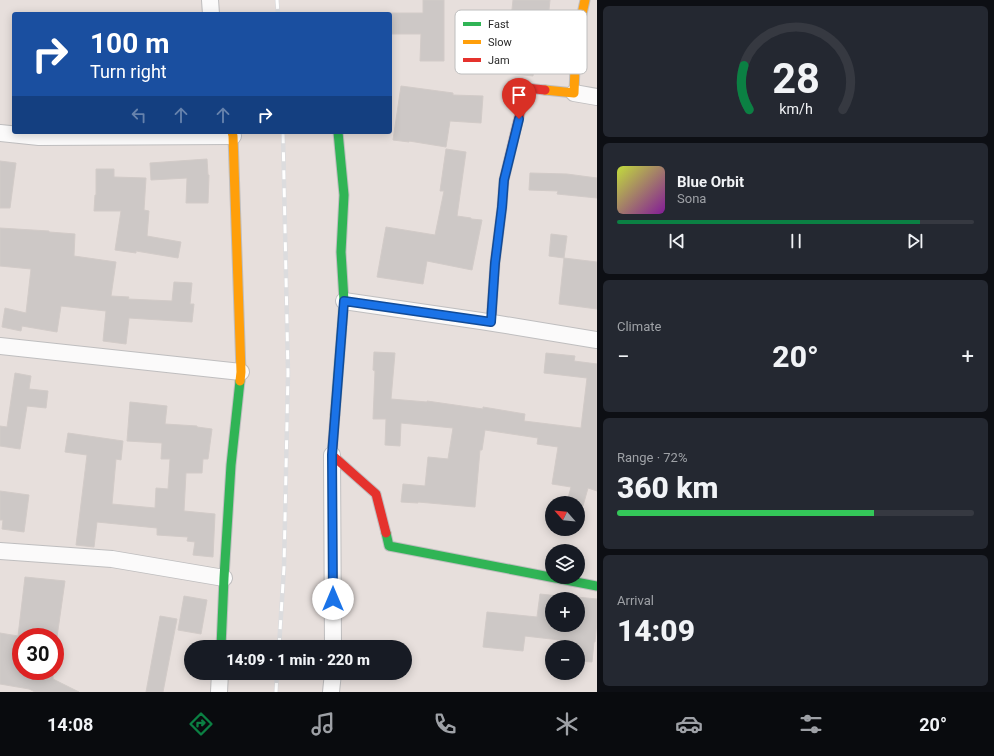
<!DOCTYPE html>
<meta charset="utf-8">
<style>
body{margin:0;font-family:Roboto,sans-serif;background:#242831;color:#f1f3f6;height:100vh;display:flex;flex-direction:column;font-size:15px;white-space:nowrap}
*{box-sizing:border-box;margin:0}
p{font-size:13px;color:#9ea1a6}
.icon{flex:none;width:22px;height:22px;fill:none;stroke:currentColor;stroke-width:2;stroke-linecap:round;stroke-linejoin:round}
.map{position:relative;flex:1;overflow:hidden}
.side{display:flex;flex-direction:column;gap:6px;padding:6px;background:#0d0f14;width:397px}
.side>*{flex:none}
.hud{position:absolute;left:12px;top:12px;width:380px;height:122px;border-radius:4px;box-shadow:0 2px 10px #0003;background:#1a4fa0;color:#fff;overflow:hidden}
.needle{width:26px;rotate:297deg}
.fabs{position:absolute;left:545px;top:496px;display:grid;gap:8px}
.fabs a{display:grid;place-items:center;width:40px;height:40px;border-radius:50%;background:#171b24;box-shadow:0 2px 10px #0003;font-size:20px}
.speed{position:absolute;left:12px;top:628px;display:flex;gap:8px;font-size:20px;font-weight:700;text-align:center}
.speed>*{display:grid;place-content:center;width:52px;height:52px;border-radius:50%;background:#171b24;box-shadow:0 2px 10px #0003;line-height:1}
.speed .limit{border:6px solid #d22;background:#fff;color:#111}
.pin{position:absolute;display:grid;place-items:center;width:34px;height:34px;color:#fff;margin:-41px -17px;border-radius:50% 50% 50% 0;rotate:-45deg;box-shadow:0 0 4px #0007}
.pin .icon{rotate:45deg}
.me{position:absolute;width:44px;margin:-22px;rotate:0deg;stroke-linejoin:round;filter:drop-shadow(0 0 3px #0008)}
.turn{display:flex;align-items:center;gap:14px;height:84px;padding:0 12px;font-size:18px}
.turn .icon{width:52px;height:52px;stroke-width:2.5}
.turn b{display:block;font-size:28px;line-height:34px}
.lanes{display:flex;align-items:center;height:38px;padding:0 12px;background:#0003;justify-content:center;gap:20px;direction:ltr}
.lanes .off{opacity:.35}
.big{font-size:30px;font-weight:800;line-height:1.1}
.side .widget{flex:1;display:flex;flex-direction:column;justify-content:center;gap:6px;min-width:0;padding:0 14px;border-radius:6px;background:#242831}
.side .dial{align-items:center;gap:0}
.dial svg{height:104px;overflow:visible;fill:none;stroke:#363941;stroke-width:7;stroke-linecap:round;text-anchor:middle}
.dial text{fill:#f1f3f6;stroke:none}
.song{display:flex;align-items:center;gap:12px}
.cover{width:48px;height:48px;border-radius:6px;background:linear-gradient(135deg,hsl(70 70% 55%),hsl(290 70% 35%))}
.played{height:4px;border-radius:2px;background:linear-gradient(90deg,#0b8043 85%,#363941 85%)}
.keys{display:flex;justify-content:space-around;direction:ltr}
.heat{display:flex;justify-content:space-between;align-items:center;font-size:22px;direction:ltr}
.charge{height:6px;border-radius:3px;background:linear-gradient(90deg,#34c759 72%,#363941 0)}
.trip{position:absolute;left:184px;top:640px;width:228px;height:40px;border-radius:20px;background:#171b24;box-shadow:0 2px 10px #0003;font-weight:800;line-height:40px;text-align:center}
.tabs{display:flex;height:64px;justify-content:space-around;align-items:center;background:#090b0e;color:#9ea1a6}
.tabs .icon{width:28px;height:28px}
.tabs .current{color:#0b8043}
.tabs b{font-size:18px;color:#f1f3f6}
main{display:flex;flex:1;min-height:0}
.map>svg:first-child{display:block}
</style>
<main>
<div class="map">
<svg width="597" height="692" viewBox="0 0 597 692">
<rect width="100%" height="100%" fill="#e7dfdc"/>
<!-- building -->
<g fill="#cdc8c6" stroke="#d2cbc8" fill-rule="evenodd">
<polygon points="423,0 444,0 444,61 420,61 421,34 390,34 390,13 423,13"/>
<polygon points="513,0 550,0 546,40 538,39 533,76 505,73"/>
<polygon points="401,86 453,93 453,95 483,96 481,123 450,121 446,147 409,141 409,142 393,140"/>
<polygon points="446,149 466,152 457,216 471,218 471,219 482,220 472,270 427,261 423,284 377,277 386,227 435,235 444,191 440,191"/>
<polygon points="207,159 208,175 209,175 208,203 186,203 187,178 151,180 150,163"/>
<polygon points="0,161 16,163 10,208 0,208"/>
<polygon points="96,169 114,169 114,177 146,178 144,210 149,211 147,236 181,242 178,258 136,251 136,253 115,250 121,211 94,211 95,195 96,195"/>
<polygon points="530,173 567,174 597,178 597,198 557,194 558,191 529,190"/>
<polygon points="0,228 49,231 49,232 75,234 74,256 116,262 111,296 129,297 128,299 172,301 174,282 192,283 190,304 194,304 192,322 129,318 126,344 103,341 106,311 61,306 57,332 22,326 21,331 2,327 5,308 26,313 31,269 0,266"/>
<polygon points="551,234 567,236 564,258 597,262 597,309 559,304 564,258 549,256"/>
<polygon points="374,352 395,353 391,399 427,402 427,401 483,409 483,407 525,414 524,421 581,428 587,378 544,373 546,353 575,356 574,361 597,364 597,491 588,488 583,506 578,505 578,503 572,503 567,502 571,487 552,484 558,447 537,444 538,438 485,430 482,450 480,450 475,507 418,502 418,503 401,502 403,484 425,486 428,457 448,459 453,428 401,423 400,446 385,445 386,419 373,419 375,371 373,370"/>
<polygon points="15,373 31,376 29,389 48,391 46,408 27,406 20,449 0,446 0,426 7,427"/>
<polygon points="130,402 167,406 165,424 197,426 197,427 212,429 208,459 203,459 202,473 186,473 184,511 215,514 213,557 193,555 195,542 187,541 188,537 157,535 157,528 97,522 94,547 76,545 87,455 65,452 68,433 123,441 121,460 116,459 112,504 155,508 156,488 168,489 170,459 161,459 162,443 127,441"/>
<polygon points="0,491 29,495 24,532 2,529 3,520 0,520"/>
<polygon points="25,577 65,581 57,637 21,637 16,665 21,666 21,671 53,671 53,679 79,692 35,692 29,689 0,684 0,633 18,636"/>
<path d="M540,594L577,598V597L597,599V622L595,642H594L592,662L578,661V647H559L560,640L525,636L523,651L483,647L487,612L537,617ZM552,599H578V625H552Z"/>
<polygon points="184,596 207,600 201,634 178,630"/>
<polygon points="160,616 177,619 163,692 146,692"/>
</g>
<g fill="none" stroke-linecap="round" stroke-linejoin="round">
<!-- street casing -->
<g stroke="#bfbebf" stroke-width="18">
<g id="street">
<polyline points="210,0 211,14"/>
<polyline points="574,93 597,97"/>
<polyline points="0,133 39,137 233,136"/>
<polyline points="344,301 481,321 597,340"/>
<polyline points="0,346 241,372"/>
<polyline points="332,455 333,647"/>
<polyline points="0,551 112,559 224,578"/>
<polyline points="219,692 220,673"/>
<polyline points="331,692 333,673"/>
</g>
</g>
<!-- fast casing -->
<g stroke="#bfbebf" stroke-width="11">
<g id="fast">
<polyline points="335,415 344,301 341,252 344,195 338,132"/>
<polyline points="386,533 389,546 597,586"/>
<polyline points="221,647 224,578 231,465 240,381"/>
</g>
</g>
<!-- slow casing -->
<g stroke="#bfbebf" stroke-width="11">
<g id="slow">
<polyline points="545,90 574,93 576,42 585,0"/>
<polyline points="232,132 233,136 241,372 240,381"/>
</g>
</g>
<!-- jam casing -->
<g stroke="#bfbebf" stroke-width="11">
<g id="jam">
<polyline points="491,322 495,263 502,207 504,180 526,88 545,90"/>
<polyline points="335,415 332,455 376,494 386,533"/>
</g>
</g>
<!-- street -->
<use href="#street" stroke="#fbfafa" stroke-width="16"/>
<!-- fast -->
<use href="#fast" stroke="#30b455" stroke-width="9"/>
<!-- slow -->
<use href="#slow" stroke="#ff9f0a" stroke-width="9"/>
<!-- jam -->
<use href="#jam" stroke="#e5322d" stroke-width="9"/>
<!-- rail casing -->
<g stroke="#dcdcde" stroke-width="4.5">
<g id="rail">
<polyline points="277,0 278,14"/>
<polyline points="279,647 284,567 288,373 283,132"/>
<polyline points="276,692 277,673"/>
</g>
</g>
<!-- rail -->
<use href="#rail" stroke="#fff" stroke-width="3" stroke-dasharray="9" stroke-linecap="butt"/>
</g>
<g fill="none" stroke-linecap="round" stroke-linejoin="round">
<!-- route casing -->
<g stroke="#114b97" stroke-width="10">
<polyline id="route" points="333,599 332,455 344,301 491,322 495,263 502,207 504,180 519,119"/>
</g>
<!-- route -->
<use href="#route" stroke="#1a73e8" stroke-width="7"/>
</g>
<!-- legend -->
<rect x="455" y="10" width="132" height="64" rx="6" fill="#fff" stroke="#bebebe" stroke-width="1"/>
<rect x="463" y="22" width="18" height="4" fill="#30b455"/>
<rect x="463" y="40" width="18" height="4" fill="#ff9f0a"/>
<rect x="463" y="58" width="18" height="4" fill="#e5322d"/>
<g font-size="11" fill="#282828">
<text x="488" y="28">Fast</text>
<text x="488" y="46">Slow</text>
<text x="488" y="64">Jam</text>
</g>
</svg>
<div class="fabs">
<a><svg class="needle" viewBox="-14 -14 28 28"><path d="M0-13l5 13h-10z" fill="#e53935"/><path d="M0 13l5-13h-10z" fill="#9ea1a6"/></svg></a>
<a><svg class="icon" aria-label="layers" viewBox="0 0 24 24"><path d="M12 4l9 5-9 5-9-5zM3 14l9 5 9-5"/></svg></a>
<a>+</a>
<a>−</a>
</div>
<div class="speed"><div class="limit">30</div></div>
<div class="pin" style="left:519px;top:119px;background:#d93025"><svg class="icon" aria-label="arrive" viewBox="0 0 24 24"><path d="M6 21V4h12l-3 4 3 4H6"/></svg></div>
<svg class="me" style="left:333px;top:599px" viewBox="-20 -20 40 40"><circle r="19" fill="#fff"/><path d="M0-13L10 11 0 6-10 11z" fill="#1a73e8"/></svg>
<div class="trip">14:09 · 1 min · 220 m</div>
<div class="hud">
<div class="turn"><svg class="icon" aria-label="right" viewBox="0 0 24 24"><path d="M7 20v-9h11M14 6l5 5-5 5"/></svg><div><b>100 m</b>Turn right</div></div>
<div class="lanes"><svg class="icon off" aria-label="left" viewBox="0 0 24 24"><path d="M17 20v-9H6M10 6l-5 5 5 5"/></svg><svg class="icon off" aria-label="ahead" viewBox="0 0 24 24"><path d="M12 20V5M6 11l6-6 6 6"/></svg><svg class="icon off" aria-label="ahead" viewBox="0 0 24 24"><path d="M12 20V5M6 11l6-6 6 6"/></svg><svg class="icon" aria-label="right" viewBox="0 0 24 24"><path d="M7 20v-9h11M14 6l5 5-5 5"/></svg></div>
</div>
</div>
<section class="side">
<div class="widget dial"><svg viewBox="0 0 100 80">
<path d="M14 69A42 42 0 1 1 86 69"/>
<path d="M14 69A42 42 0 0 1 10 35" stroke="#0b8043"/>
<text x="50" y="56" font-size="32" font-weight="700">28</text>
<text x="50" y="72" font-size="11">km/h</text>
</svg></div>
<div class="widget">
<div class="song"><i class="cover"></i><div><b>Blue Orbit</b><p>Sona</p></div></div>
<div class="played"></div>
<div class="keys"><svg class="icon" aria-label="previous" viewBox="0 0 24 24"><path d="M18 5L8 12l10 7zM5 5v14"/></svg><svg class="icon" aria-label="pause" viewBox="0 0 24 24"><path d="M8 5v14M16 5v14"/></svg><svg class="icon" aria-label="next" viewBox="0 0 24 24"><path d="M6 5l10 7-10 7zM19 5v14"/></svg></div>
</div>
<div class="widget"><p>Climate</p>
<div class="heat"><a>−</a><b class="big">20°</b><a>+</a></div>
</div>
<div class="widget"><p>Range · 72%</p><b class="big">360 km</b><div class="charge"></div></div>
<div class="widget"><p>Arrival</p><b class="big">14:09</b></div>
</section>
</main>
<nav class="tabs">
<b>14:08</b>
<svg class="icon current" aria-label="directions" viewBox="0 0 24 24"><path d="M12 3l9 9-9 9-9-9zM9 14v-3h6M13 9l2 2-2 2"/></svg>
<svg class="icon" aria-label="music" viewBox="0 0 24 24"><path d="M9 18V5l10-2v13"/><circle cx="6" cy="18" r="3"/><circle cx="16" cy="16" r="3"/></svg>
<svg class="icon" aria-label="phone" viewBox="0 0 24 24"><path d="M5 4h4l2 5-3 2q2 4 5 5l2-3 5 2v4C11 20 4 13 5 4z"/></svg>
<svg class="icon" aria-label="climate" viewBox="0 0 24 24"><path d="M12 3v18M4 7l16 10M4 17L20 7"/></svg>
<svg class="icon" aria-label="car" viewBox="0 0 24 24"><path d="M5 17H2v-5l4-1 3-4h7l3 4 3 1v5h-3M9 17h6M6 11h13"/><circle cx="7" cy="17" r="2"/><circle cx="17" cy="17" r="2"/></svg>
<svg class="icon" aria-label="filters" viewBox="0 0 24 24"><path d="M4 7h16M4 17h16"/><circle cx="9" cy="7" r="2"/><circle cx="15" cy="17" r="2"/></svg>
<b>20°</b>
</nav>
